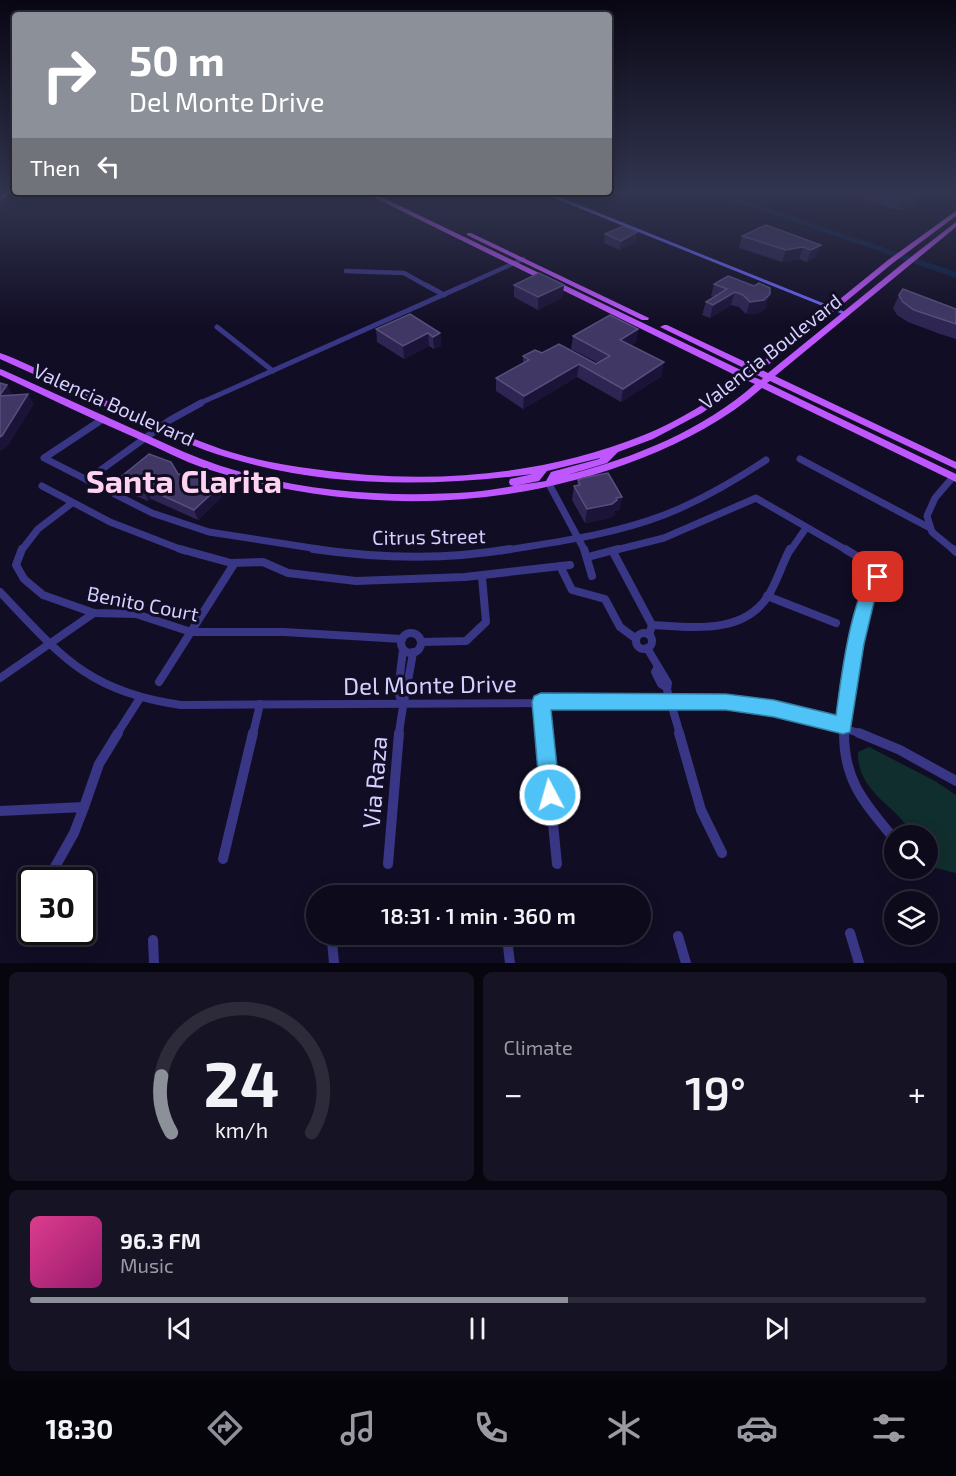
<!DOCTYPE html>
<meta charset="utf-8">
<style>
body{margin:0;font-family:"Exo 2",sans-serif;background:#161324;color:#f1f3f6;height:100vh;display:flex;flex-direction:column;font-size:22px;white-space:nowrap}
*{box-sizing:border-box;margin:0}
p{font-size:20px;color:#9a9aa3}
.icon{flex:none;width:33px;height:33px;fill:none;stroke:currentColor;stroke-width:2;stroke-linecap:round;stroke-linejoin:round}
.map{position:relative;height:963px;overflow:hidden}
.side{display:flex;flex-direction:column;gap:9px;padding:9px;background:#07060f;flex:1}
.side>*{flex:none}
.hud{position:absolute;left:12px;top:12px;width:600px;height:183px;border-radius:6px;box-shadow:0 3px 15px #0003,0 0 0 2px #2d2b3a;background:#8c9099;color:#fff;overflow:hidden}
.controls{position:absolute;left:884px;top:825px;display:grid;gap:12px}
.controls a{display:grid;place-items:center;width:54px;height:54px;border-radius:50%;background:#0d0a1b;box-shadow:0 3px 15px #0003,0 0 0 2px #2d2b3a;font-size:30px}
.speed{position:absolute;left:18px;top:867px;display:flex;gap:12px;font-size:30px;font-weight:700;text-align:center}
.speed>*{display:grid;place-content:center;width:78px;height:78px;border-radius:50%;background:#0d0a1b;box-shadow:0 3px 15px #0003,0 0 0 2px #2d2b3a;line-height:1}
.speed .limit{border:3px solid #111;border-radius:9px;background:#fff;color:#111}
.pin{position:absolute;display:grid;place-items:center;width:51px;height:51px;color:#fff;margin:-26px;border-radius:12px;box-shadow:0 3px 9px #0006}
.me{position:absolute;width:66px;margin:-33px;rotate:354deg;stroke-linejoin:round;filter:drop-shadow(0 0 4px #0008)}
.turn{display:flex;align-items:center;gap:21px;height:126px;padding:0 18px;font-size:27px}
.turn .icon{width:78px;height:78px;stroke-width:2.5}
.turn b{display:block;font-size:42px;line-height:51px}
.then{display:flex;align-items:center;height:57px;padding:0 18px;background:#0003;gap:12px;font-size:22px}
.big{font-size:45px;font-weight:600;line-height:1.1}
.side .tile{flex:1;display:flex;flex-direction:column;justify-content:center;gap:9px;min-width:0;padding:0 21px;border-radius:9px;background:#161324}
.side .dial{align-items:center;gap:0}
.dial svg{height:156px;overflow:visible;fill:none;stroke:#2d2b3a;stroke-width:7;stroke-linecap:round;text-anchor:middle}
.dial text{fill:#f1f3f6;stroke:none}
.song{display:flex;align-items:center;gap:18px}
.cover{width:72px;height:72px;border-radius:9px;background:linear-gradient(135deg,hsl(330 70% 55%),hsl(320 70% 35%))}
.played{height:6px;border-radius:3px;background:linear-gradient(90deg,#8c9099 60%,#2d2b3a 60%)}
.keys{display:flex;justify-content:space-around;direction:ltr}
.heat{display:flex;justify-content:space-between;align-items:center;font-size:33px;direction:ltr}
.side .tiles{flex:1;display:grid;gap:9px;grid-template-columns:1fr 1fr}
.tile:last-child{grid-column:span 2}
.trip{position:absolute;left:306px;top:885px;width:345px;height:60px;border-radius:30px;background:#0d0a1b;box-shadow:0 3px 15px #0003,0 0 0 2px #2d2b3a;font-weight:600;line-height:60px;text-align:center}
.menu{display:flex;height:96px;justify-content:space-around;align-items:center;background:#05040b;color:#9a9aa3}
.menu .icon{width:42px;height:42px}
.menu .on{color:#8c9099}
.menu b{font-size:27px;color:#f1f3f6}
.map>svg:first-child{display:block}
</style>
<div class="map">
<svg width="956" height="963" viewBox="0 0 956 963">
<rect width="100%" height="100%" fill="#110d24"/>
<!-- green -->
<path fill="#102e2d" d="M869,747L935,781L956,795V873L927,866V836L913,835C897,805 857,793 858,752Z"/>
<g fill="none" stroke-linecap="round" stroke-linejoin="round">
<!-- river -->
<polygon fill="#0a2046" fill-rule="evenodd" points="709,192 720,192 956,272 956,278"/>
<!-- street-far4 -->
<g stroke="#393685" stroke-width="4.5">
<polyline points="346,271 404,273 429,287"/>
<polyline points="461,287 523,259"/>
</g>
<!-- street-far3 -->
<g stroke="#393685" stroke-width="5">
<polyline points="426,285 444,295"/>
<polyline points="217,327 273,371"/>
<polyline points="198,404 465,285"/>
</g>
<!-- street-far2 -->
<g stroke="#393685" stroke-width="7">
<polyline points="103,419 44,458 152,513 209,532 331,551"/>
<polyline points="800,459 930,528"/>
<polyline points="953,477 935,498 927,516 932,532 955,551"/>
<polyline points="87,480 170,420 201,403"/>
<polyline points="549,484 585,551"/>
<polyline points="42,486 110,522 185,551"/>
<polyline points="21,551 38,529 72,503"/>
<path d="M501,551C555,542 612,535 664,515C700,501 734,481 766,460"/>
<polyline points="612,551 664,538 756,498 848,551"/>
<polyline points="790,551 806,528"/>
</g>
<!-- street-far1 -->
<g stroke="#393685" stroke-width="8">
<polyline points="22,549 16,565 24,579 43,595 94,613 136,614 191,632 284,632 402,639"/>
<polyline points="180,549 231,563 263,562 288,573 356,581 465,577 570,565"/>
<path d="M313,549C376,558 447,560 510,549"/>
<polyline points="584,549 592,576"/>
<polyline points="845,549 858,557"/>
<polyline points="953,549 956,552"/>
<polyline points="613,552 652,625 649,635"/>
<polyline points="588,557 618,549"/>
<polyline points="560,566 572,590 605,599 620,627 635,638"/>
<path d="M0,592C61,656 88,692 181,705L726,702L788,713L863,734"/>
<polyline points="767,596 836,623"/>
<path d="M652,625C692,627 743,635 768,596C777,582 782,564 790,549"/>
<circle cx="644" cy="641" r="8"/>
<circle cx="411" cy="643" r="10"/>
<polyline points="422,642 466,641 486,622 482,577"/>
<polyline points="647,648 668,683 667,690 680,734"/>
<polyline points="657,668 655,672 661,684 666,687"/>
<polyline points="0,678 94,613"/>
<polyline points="159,682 234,564"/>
<polyline points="541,702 544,734"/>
<polyline points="402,704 398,691 403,650"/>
<polyline points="117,734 140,698"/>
<polyline points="253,734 260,704"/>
<path d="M399,734C402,706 409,680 413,652"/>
<path d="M844,734C845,683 852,622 878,577"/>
</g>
<!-- street -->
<g stroke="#393685" stroke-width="10">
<polyline points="544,733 557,864"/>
<polyline points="679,733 701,810 722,853"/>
<path d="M844,733C844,780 863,801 891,835"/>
<polyline points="859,733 900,750 956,781"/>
<polyline points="84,807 99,764 118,733"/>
<polyline points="0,811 84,807 74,833 51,874"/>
<polyline points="223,859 253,733"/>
<polyline points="388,864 399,733"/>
<polyline points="850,933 859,963"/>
<polyline points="678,936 686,963"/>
<polyline points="507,938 510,963"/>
<polyline points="153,940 154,963"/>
<polyline points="332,941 334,963"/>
</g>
<!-- secondary -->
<g fill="#6a67ff" fill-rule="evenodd">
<polygon points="7,192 13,192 0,201 0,197"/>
<polygon points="539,192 547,192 850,314 847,316 845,315"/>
</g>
<!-- primary -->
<g fill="#bf57ff" fill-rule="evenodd">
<path d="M363,192H371L747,373L750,371L660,327L664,325H667L756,367L888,260L956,211V216L893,263L762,370L768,373L907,260L956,222V227L775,376L956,462V469L770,381L767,383L956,474V482L762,388C727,419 685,441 642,458C503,513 349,514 207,469C182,461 159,448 136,438C90,418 45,396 0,375V369L3,370L184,452C273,490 376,499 472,492C494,490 517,485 540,482L546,481L551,472L599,459L600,458L547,471L539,481L514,486L510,485L509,482L510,479L533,474C429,487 327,488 226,457C198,449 172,436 146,425C97,403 49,381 0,359V353C20,360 39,370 58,379C112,402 165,429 221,449C251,459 282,465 314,469C423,485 541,477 644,435C679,421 712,400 741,378ZM757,375L763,378L761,380L754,377ZM748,381L755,384C703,430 634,458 567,475L607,463L618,452L653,439L702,413Z"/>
<polygon points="467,233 471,233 649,318 648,320 642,320 467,235"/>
</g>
</g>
<!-- wall -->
<g fill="#2e2552">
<polygon points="845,192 920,192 916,206 897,210"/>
<polygon points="605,234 636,241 620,250 604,243"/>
<polygon points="742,236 821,245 816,257 807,262 799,259 782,262 739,248"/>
<polygon points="714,284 754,286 766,307 760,313 746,314 739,307 731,305 710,318 702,315 706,302 714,297 711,296"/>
<polygon points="514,285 564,285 562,297 538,310 514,297"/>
<polygon points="899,295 956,309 956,339 940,334 908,322 897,315 893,308"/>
<polygon points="376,329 440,333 441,346 434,349 429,346 404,359 377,342"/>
<polygon points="638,329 636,342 631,345 662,376 621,402 577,377 523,409 496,391 496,378 523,364 523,356 542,353 596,364 598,363 571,349 573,336"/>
<polygon points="178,474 227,492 198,520 151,499 148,501 122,490 117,480"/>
<polygon points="578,480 622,497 619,511 615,511 615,514 610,518 585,523 572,500 574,486 577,485"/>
</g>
<!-- shaded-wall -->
<g fill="#1b1438">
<polygon points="920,195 916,206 897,210 901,199"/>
<polygon points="637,232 636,241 620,250 621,241"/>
<polygon points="821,245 816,257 807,262 811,250"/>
<polygon points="803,247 799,259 782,262 786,250"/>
<polygon points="564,285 562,297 538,310 538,297"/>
<polygon points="735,292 731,305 710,318 713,305"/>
<polygon points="770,294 766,307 760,313 746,314 750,302"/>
<polygon points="638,329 636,342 618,353 620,340"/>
<polygon points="428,333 429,346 404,359 403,346"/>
<polygon points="440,333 441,346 434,349 433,337"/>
<polygon points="664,362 662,376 621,402 623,389"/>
<polygon points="579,364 577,377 523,409 524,396"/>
<polygon points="7,385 13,395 5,407 0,398 0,395"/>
<polygon points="28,394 34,404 8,446 0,451 0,437"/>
<polygon points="224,482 227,492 198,520 194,510"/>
<polygon points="146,488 151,499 148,501 144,490"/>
<polygon points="622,497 619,511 615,511 615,514 610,518 585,523 587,509 616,498"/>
</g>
<!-- building -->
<g fill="#403765" stroke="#574f7d" stroke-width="1.5">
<polygon points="880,192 920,192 920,195 901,199"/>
<polygon points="766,225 821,245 811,250 803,247 786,250 742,236"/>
<polygon points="623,226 637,232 621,241 605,234"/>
<polygon points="539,273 564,285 538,297 514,285"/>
<polygon points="728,276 754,286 759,283 770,288 770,294 764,300 750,302 743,295 735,292 713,305 706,302 727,289 714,284"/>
<polygon points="903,289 956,309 956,324 914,310 903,302 899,295"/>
<polygon points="410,314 440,333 433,337 428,333 403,346 376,329"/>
<polygon points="610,315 638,329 620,340 664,362 623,389 579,364 524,396 496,378 529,360 523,356 535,350 542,353 559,344 596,364 610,356 573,336"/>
<polygon points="0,383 7,385 0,395"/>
<polygon points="28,394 2,436 0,437 0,396"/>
<polygon points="149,454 171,462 178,474 197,475 199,473 224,482 194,510 146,488 144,490 117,480"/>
<polygon points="608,473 622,497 616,498 617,500 612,504 587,509 574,486 580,485 578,480 583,478"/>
</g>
<!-- sky -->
<linearGradient id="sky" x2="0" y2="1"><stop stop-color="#090714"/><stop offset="0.59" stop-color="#323550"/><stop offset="1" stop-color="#323550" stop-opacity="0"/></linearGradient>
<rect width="956" height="326" fill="url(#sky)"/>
<!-- route -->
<path fill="#4fc3f7" stroke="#337fa1" stroke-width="1.5" d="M878,571L885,577L877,589L864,644L850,732L843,734L774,717L726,710H551L560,795L557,802L550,805L543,802L540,795L532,702L534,696L541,693L726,694L774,700L836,715C840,687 852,579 878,571Z"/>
<g text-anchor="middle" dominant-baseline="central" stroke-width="6" stroke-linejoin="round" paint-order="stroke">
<!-- street labels -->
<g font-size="20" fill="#d5d0ff" stroke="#110d24">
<text transform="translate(770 351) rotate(-38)">Valencia Boulevard</text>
<text transform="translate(114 404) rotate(24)">Valencia Boulevard</text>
<text transform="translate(429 536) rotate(-1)">Citrus Street</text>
<text transform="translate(143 603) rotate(11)">Benito Court</text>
</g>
<!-- near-street labels -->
<g font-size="24" fill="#d5d0ff" stroke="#110d24">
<text transform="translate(430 684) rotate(-1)">Del Monte Drive</text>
<text transform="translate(374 782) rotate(-85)">Via Raza</text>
</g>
<!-- town labels -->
<g font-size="32" font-weight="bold" fill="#ffd2ef" stroke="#110d24">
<text x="184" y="480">Santa Clarita</text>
</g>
</g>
</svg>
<div class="controls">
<a><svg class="icon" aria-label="search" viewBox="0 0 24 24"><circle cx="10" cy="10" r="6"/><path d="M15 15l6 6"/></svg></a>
<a><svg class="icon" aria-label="layers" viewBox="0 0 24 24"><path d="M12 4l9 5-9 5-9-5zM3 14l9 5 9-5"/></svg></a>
</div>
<div class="speed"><div class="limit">30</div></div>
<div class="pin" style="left:878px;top:577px;background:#d93025"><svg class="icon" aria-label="arrive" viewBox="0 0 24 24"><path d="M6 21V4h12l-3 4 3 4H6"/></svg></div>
<svg class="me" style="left:550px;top:795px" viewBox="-20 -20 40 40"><circle r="17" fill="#4fc3f7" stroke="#fff" stroke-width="3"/><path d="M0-11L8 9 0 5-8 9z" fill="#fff"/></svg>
<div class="trip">18:31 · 1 min · 360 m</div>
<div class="hud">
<div class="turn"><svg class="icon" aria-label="right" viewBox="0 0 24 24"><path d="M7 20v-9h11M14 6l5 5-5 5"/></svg><div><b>50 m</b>Del Monte Drive</div></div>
<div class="then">Then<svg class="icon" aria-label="left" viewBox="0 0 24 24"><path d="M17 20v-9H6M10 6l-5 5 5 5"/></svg></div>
</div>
</div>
<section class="side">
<div class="tiles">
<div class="tile dial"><svg viewBox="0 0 100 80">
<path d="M14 69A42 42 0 1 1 86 69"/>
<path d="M14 69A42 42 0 0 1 9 40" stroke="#8c9099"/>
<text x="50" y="56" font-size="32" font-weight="700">24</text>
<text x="50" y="72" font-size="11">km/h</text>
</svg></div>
<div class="tile"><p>Climate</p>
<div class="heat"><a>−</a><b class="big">19°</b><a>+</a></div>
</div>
<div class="tile">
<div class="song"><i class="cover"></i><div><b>96.3 FM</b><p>Music</p></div></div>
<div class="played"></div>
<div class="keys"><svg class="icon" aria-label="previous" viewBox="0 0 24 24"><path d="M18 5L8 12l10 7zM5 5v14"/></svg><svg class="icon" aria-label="pause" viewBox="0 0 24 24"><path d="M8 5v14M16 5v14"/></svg><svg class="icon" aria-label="next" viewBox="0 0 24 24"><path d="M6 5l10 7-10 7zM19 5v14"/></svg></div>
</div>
</div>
</section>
<nav class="menu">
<b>18:30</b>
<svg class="icon on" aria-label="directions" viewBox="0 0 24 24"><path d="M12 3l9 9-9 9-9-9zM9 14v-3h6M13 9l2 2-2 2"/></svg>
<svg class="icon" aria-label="music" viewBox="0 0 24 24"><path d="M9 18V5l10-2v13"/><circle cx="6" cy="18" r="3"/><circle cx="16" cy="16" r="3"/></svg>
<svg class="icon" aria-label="phone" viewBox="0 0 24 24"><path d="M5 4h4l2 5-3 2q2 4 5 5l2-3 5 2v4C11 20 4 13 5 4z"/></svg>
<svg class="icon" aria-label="climate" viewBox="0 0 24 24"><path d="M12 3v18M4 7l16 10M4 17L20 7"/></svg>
<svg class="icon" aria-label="car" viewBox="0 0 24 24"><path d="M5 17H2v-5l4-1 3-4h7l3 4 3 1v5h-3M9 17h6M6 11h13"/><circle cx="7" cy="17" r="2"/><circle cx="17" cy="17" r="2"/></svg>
<svg class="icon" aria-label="filters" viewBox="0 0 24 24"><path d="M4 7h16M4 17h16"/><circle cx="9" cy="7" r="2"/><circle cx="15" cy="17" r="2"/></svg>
</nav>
